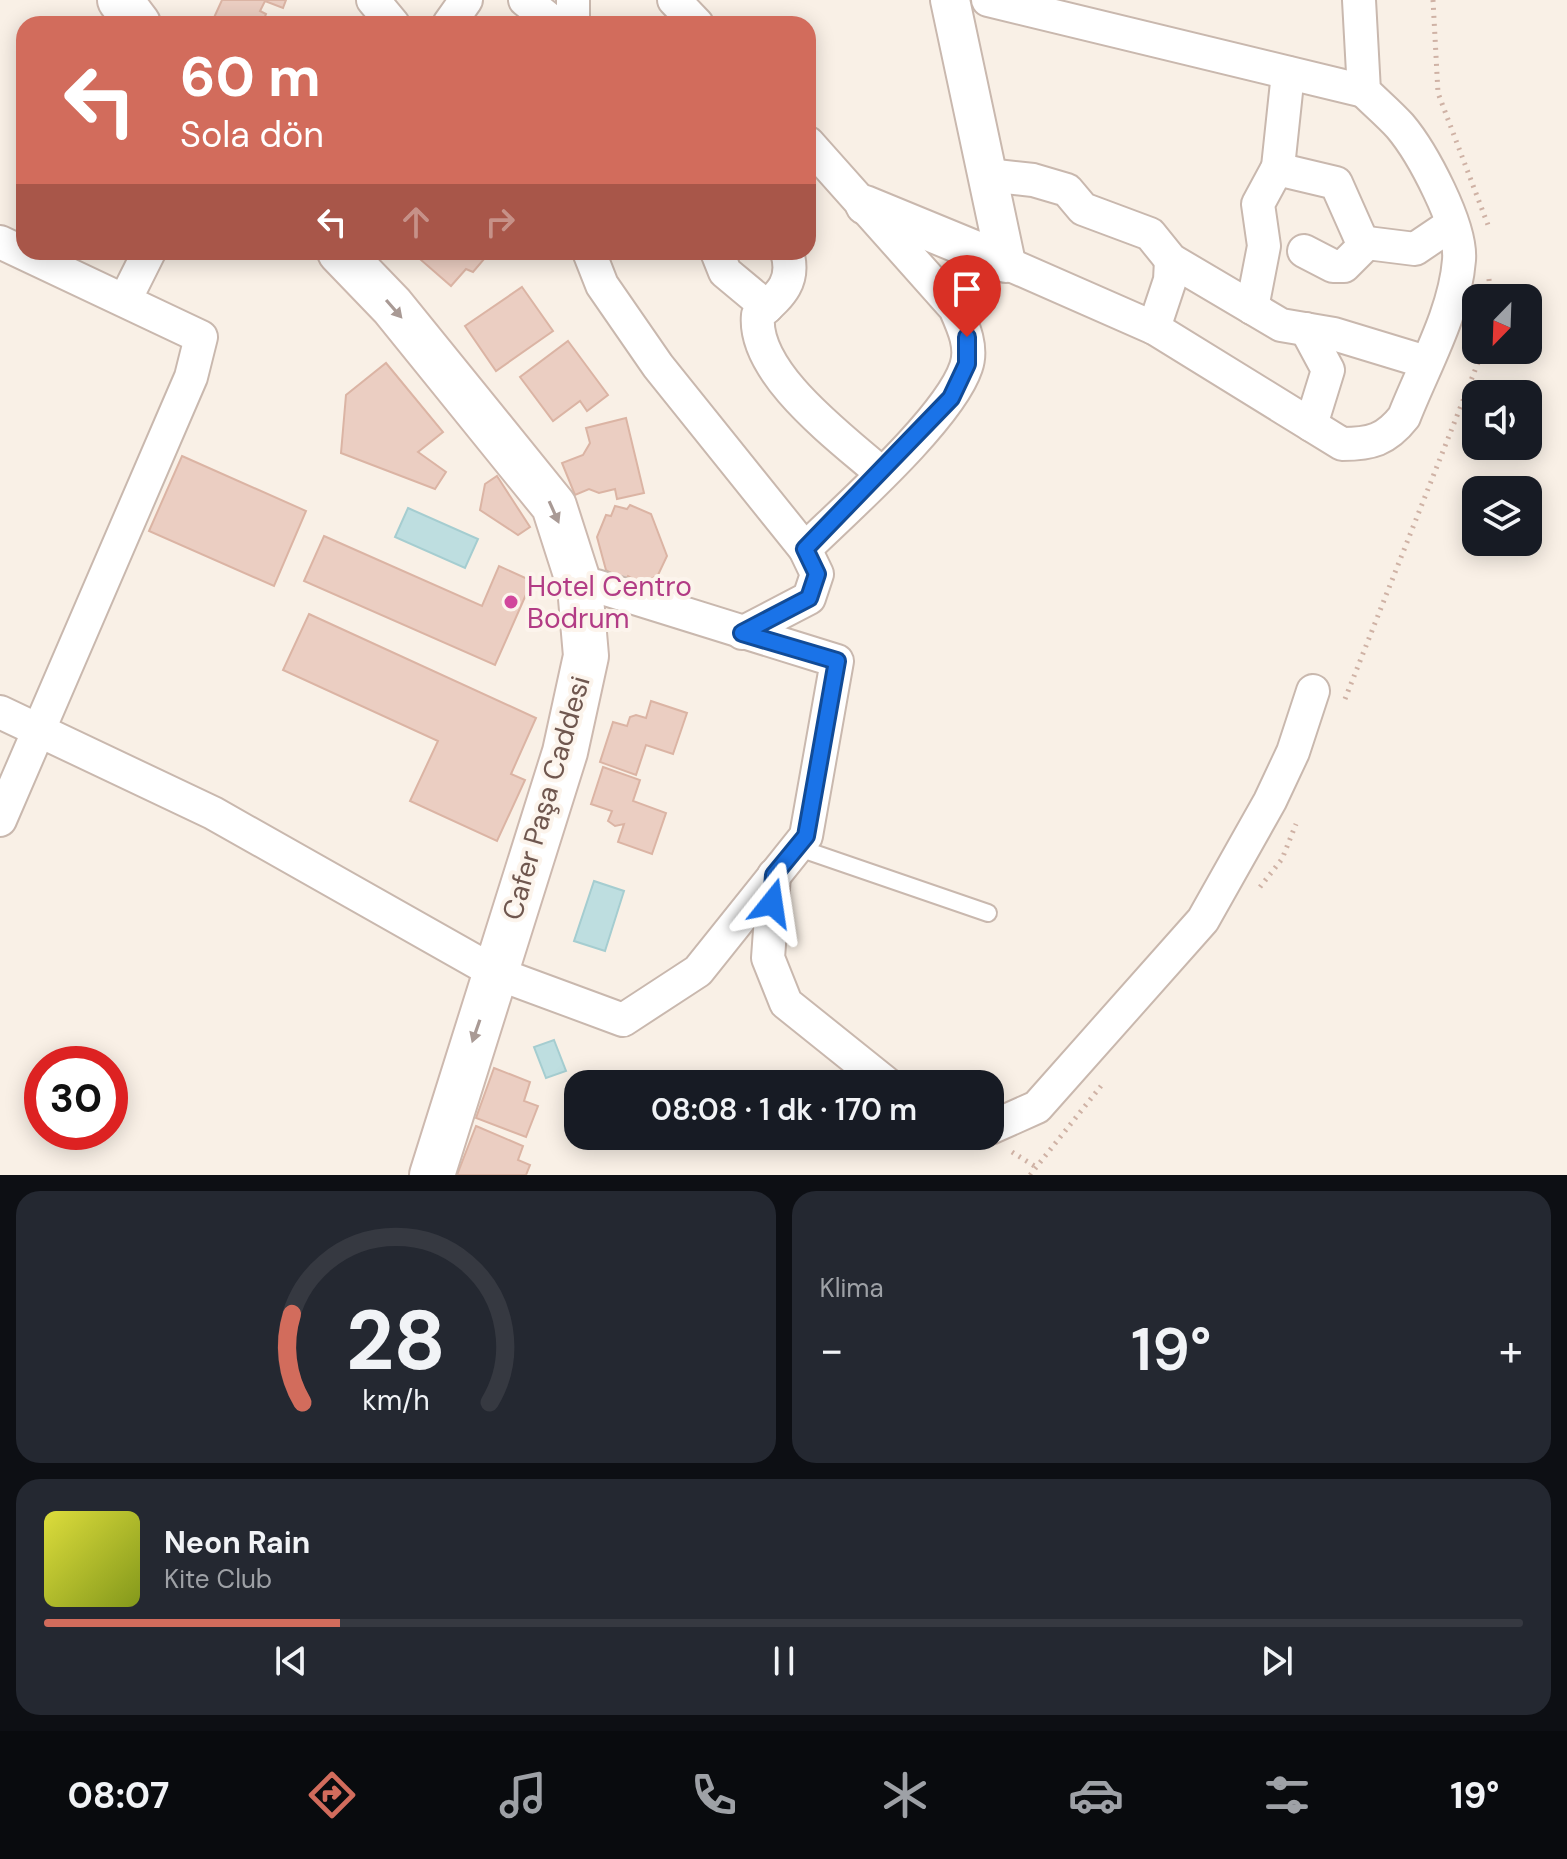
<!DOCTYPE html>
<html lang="tr">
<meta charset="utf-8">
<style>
body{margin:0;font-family:"DM Sans",sans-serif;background:#242831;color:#f1f3f6;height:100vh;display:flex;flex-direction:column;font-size:30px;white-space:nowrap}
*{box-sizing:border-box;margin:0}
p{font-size:26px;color:#9ea1a6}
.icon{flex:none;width:44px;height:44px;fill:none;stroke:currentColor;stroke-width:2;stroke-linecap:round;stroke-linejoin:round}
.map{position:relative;height:1175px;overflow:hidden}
.side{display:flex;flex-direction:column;gap:16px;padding:16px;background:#0d0f14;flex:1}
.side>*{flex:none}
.hud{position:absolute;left:16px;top:16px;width:800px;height:244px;border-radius:24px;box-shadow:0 4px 20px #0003;background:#d26c5c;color:#fff;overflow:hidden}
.needle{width:52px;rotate:203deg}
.buttons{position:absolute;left:1462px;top:284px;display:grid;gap:16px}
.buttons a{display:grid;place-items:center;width:80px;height:80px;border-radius:16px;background:#171b24;box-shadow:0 4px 20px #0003;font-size:40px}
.speed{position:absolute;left:24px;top:1046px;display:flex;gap:16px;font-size:40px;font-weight:700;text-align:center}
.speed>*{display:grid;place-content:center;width:104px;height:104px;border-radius:50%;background:#171b24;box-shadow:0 4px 20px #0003;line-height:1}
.speed .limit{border:12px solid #d22;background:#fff;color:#111}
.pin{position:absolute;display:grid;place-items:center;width:68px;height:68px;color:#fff;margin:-82px -34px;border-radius:50% 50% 50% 0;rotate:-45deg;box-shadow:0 0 8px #0007}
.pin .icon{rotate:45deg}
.me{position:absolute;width:88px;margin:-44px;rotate:15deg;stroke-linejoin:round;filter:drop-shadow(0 0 6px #0008)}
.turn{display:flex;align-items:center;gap:28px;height:168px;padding:0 32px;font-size:36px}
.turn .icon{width:104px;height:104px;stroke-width:2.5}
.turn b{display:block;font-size:56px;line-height:68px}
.lanes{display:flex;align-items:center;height:76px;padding:0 32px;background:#0003;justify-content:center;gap:40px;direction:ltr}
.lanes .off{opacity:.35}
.big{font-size:60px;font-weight:600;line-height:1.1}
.side .card{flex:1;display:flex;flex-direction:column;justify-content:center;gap:12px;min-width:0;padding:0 28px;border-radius:24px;background:#242831}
.side .dial{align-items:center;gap:0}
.dial svg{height:208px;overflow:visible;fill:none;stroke:#363941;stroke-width:7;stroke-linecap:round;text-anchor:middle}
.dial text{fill:#f1f3f6;stroke:none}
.song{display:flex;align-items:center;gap:24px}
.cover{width:96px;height:96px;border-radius:12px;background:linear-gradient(135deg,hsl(60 70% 55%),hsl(70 70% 35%))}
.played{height:8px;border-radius:4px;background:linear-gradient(90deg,#d26c5c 20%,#363941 20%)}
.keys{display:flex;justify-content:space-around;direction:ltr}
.heat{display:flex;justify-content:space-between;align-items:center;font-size:44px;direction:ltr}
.side .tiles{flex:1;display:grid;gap:16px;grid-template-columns:1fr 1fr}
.card:last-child{grid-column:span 2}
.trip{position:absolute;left:564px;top:1070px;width:440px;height:80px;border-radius:24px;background:#171b24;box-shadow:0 4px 20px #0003;font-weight:600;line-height:80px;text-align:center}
.tabs{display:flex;height:128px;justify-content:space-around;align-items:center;background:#090b0e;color:#9ea1a6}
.tabs .icon{width:56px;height:56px}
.tabs .selected{color:#d26c5c}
.tabs b{font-size:36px;color:#f1f3f6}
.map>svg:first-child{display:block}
</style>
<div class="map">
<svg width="1567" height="1175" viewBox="0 0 1567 1175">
<rect width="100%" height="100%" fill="#f9f0e6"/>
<!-- water -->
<g fill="#bedee0" stroke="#a5cdd0" stroke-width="2">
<polygon points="408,508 478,539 465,568 395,537"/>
<polygon points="594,881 624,891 605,951 574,941"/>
<polygon points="554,1040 566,1071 546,1078 534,1047"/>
</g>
<!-- building -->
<g fill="#ebcec2" stroke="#dbb4a4" stroke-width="2">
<polygon points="222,0 286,0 283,8 265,1 260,11 266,14 262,24 217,24 212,22"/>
<polygon points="428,252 490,252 473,272 466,269 451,286 421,260"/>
<polygon points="522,287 553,331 496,371 465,326"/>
<polygon points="568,341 608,395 587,411 580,401 553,421 520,377"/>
<polygon points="386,363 443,432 418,452 446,472 435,489 341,453 346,395"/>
<polygon points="626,418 644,493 617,499 615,489 599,493 589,489 575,495 562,463 583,455 590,443 586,428"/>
<polygon points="182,456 306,511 274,586 149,531"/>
<polygon points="497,476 530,527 518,535 480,510 485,484"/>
<polygon points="630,505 651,514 667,556 658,575 642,584 628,576 625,581 606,570 597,537 606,515 611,516 615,506 627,509"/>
<polygon points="324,536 482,606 499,566 532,581 495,665 304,581"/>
<polygon points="309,614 536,718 511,774 525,780 497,841 410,801 438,741 283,670"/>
<polygon points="651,701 687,713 673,754 646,745 636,775 600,762 613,722 627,726 630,717 636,715 646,718"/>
<polygon points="603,767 640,780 633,801 666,813 652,854 618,842 624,824 615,826 608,821 612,811 591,804"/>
<polygon points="494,1068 530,1082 524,1101 538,1106 526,1137 476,1118"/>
<polygon points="476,1126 523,1146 518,1160 530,1165 526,1175 457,1175"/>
</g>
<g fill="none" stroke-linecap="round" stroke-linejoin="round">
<!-- service casing -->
<g stroke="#c9b8ae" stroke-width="20">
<polyline id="service" points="796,847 988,913"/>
</g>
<!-- minor casing -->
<g stroke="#c9b8ae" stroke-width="36">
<g id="minor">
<polyline points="373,0 393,24"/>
<polyline points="525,0 555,24"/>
<polyline points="573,0 573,24"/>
<polyline points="674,0 697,24"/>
<polyline points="988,0 1364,91"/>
<polyline points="449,24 466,0"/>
<polyline points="1277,169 1336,183 1364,246"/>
<polyline points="987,175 1033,180 1067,190 1083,209 1150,234 1171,260 1281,325 1334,334 1426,362"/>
<polyline points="0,242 201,337 191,377 0,820"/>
<polyline points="1304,251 1333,266 1344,266 1367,243 1415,249 1452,224"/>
<polyline points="589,252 602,285 658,366 805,549 817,574 809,598 742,633"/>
<polyline points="717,252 725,272 767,307"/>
<path d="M787,252C796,282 780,295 758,315C752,373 840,437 881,473"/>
<path d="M1006,263L1154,328L1342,444C1371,444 1386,440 1404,417C1423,368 1455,313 1459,260C1462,226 1422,152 1400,126C1389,114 1376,103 1364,91L1359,0"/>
<polyline points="125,300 149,252"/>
<polyline points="1252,308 1264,246 1258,204 1278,167 1288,73"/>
<polyline points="1154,328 1170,280 1171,260"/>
<polyline points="1306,329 1328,370 1311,425"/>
<path d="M805,549C847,508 949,418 966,367C973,347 963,326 955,308L808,143"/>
<polyline points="0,712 213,813 496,973 623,1020 698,971 806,836 837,661 596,586 580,587"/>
<polyline points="774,875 768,958 786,1003 887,1084"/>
<polyline points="990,1128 1037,1107 1203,920 1270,801 1293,752 1313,691"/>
</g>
</g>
<!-- tertiary casing -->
<g stroke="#c9b8ae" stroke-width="42">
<polyline id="tertiary" points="865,205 1006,263 950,0"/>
</g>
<!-- secondary casing -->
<g stroke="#cdb9af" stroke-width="48">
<g id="secondary">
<polyline points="120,0 138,24"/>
<polyline points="340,252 392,306 554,506 580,587 586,656 565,752 432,1175"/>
</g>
</g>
<!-- path -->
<g stroke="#cfb2a5" stroke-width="5" stroke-dasharray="2 6" stroke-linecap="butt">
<polyline points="1433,0 1438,93 1488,225"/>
<polyline points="1489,279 1490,298"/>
<polyline points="1345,699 1483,350"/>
<polyline points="1260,887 1282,859 1296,824"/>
<polyline points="1012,1152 1036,1167"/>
<polyline points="1030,1175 1101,1086"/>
</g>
<!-- service -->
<use href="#service" stroke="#fff" stroke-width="16"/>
<!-- minor -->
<use href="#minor" stroke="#fff" stroke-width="32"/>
<!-- tertiary -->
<use href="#tertiary" stroke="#fff" stroke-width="38"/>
<!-- secondary -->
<use href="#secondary" stroke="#fff" stroke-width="44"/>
</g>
<!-- one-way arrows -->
<defs><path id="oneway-solid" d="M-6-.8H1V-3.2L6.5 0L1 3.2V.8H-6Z" transform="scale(2)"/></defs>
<g fill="#a99a95">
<use href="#oneway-solid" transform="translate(394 309) rotate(49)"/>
<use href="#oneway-solid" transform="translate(554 512) rotate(66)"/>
<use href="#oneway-solid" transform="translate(476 1031) rotate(109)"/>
</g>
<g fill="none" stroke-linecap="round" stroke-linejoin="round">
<!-- route casing -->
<g stroke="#114b97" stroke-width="20">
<polyline id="route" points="772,903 774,875 806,836 837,661 742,633 809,598 817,574 805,549 951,398 967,364 967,337"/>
</g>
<!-- route -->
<use href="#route" stroke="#1a73e8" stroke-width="14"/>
</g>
<!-- markers -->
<circle fill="#d1479c" stroke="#fcf4ec" stroke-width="3" cx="511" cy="602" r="8"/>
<g text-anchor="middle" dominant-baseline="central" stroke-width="8" stroke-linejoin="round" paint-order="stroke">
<!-- hotel labels -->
<g font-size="28" fill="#b23c85" stroke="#fcf4ec" text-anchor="start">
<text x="527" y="586">Hotel Centro<tspan x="527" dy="32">Bodrum</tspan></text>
</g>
<!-- street labels -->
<g font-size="28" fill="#6f574f" stroke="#fcf4ec">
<text transform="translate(546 798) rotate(-74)">Cafer Paşa Caddesi</text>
</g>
</g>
</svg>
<div class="buttons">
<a><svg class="needle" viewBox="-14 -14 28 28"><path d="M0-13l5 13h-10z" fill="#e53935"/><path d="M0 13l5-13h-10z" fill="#9ea1a6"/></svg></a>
<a><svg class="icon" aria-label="sound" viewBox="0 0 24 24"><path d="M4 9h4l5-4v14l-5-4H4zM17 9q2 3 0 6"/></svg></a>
<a><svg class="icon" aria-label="layers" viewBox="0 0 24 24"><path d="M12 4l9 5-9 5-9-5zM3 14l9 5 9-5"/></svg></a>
</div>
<div class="speed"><div class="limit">30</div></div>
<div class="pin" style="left:967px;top:337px;background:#d93025"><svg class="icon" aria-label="arrive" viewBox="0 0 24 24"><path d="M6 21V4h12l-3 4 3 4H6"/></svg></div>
<svg class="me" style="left:772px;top:903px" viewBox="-20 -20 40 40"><path d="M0-17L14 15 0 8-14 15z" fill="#1a73e8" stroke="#fff" stroke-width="4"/></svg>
<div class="trip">08:08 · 1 dk · 170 m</div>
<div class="hud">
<div class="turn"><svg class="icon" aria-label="left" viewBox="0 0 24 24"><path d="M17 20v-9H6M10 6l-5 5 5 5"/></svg><div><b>60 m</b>Sola dön</div></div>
<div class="lanes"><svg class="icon" aria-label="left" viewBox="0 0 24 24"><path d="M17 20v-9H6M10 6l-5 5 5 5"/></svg><svg class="icon off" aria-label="ahead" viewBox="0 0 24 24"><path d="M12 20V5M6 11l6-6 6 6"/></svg><svg class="icon off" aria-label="right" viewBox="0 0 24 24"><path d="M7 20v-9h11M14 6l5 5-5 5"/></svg></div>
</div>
</div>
<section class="side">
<div class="tiles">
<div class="card dial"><svg viewBox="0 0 100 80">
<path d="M14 69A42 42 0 1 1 86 69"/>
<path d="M14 69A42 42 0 0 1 10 35" stroke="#d26c5c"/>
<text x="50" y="56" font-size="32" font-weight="700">28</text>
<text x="50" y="72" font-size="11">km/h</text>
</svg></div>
<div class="card"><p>Klima</p>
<div class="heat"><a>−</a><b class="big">19°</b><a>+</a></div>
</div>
<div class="card">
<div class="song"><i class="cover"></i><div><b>Neon Rain</b><p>Kite Club</p></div></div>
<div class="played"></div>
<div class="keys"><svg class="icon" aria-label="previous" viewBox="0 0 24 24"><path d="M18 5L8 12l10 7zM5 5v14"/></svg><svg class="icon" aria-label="pause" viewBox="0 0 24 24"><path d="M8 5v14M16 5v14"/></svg><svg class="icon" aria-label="next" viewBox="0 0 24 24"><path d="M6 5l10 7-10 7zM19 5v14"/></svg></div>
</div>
</div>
</section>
<nav class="tabs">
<b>08:07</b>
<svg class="icon selected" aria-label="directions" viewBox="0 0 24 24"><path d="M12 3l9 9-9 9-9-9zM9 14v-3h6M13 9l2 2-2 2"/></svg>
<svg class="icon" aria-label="music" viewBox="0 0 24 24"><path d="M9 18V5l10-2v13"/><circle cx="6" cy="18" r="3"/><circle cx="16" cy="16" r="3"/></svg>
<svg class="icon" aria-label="phone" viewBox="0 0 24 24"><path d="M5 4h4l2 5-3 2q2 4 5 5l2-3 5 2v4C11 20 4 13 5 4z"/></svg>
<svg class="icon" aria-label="climate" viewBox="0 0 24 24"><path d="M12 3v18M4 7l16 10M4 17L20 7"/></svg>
<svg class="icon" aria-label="car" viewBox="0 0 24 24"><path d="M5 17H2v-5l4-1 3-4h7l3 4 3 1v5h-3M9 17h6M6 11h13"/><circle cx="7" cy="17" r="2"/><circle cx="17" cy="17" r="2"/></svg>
<svg class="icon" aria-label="filters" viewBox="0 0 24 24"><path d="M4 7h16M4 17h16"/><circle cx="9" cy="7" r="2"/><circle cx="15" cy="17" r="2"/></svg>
<b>19°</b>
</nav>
